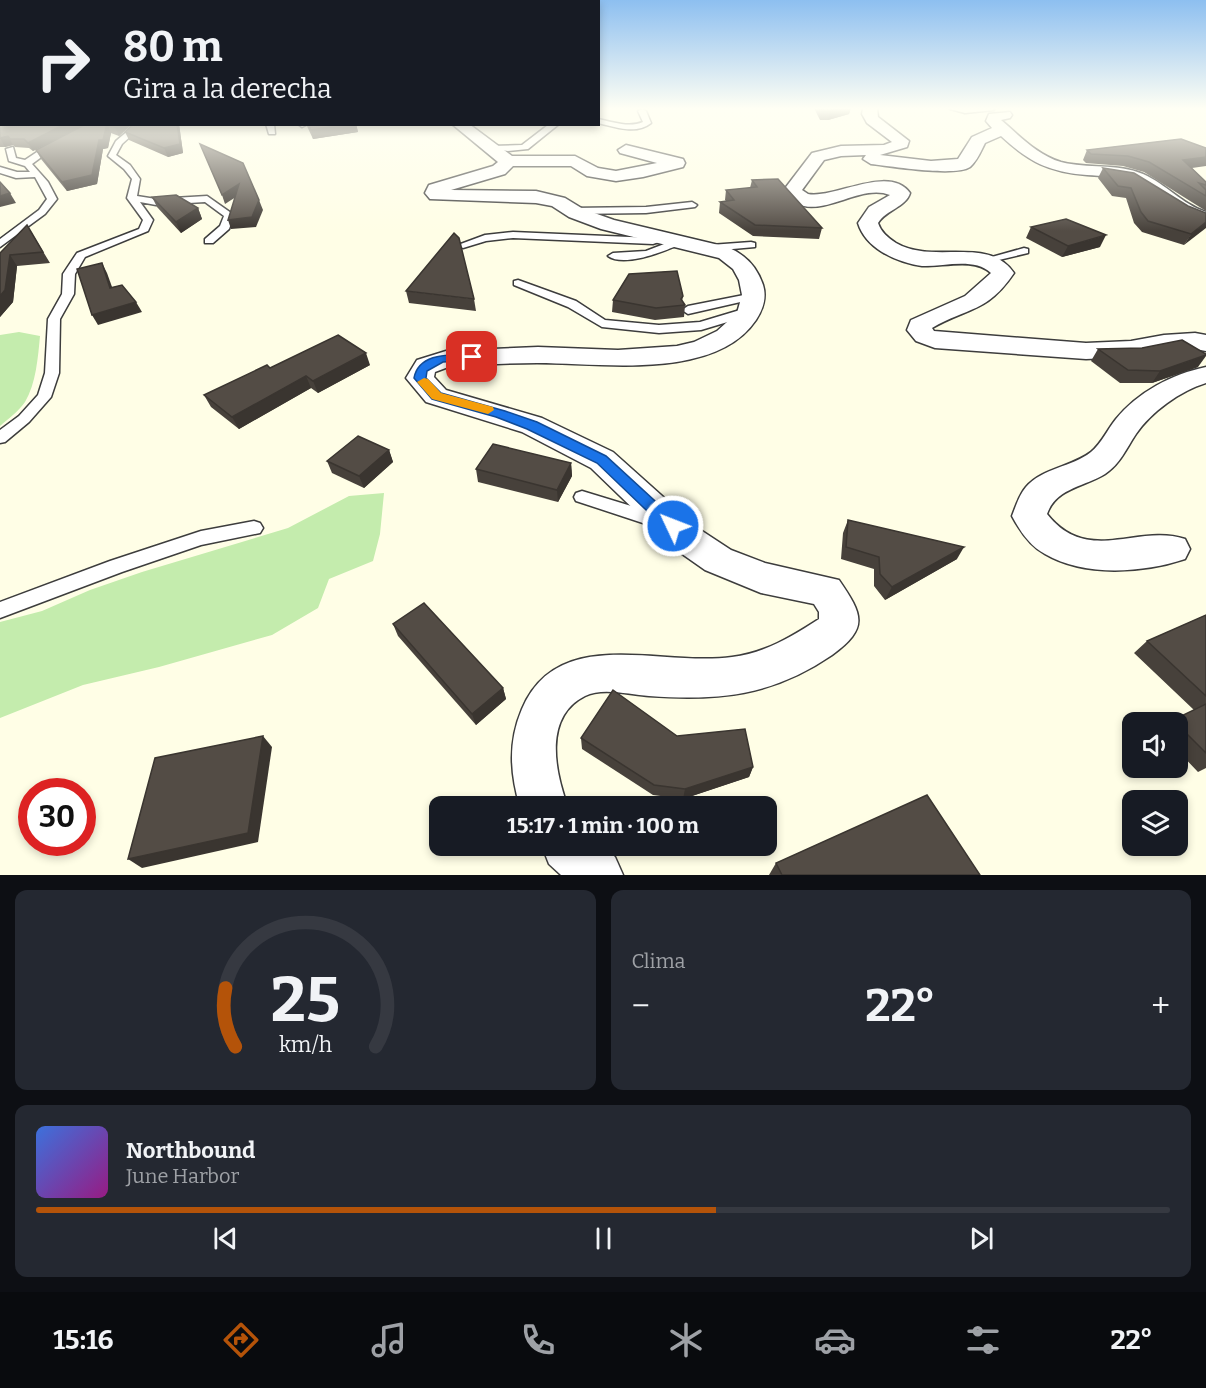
<!DOCTYPE html>
<html lang="es">
<meta charset="utf-8">
<style>
body{margin:0;font-family:Bitter,serif;background:#242831;color:#f1f3f6;height:100vh;display:flex;flex-direction:column;font-size:22px;white-space:nowrap}
*{box-sizing:border-box;margin:0}
p{font-size:20px;color:#9ea1a6}
.icon{flex:none;width:33px;height:33px;fill:none;stroke:currentColor;stroke-width:2;stroke-linecap:round;stroke-linejoin:round}
.map{position:relative;height:875px;overflow:hidden}
.panel{display:flex;flex-direction:column;gap:15px;padding:15px;background:#0d0f14;flex:1}
.panel>*{flex:none}
.banner{position:absolute;left:0px;top:0px;width:600px;height:126px;box-shadow:0 3px 9px #0003;background:#171b24;color:#f1f3f6;overflow:hidden}
.controls{position:absolute;left:1122px;top:712px;display:grid;gap:12px}
.controls a{display:grid;place-items:center;width:66px;height:66px;border-radius:12px;background:#171b24;box-shadow:0 3px 9px #0003;font-size:30px}
.speed{position:absolute;left:18px;top:778px;display:flex;gap:12px;font-size:30px;font-weight:700;text-align:center}
.speed>*{display:grid;place-content:center;width:78px;height:78px;border-radius:50%;background:#171b24;box-shadow:0 3px 9px #0003;line-height:1}
.speed .limit{border:9px solid #d22;background:#fff;color:#111}
.pin{position:absolute;display:grid;place-items:center;width:51px;height:51px;color:#fff;margin:-26px;border-radius:12px;box-shadow:0 3px 9px #0006}
.me{position:absolute;width:66px;margin:-33px;rotate:313deg;stroke-linejoin:round;filter:drop-shadow(0 0 4px #0008)}
.turn{display:flex;align-items:center;gap:21px;height:126px;padding:0 24px;font-size:27px}
.turn .icon{width:78px;height:78px;stroke-width:2.5}
.turn b{display:block;font-size:42px;line-height:51px}
.big{font-size:45px;font-weight:700;line-height:1.1}
.panel .tile{flex:1;display:flex;flex-direction:column;justify-content:center;gap:9px;min-width:0;padding:0 21px;border-radius:12px;background:#242831}
.panel .dial{align-items:center;gap:0}
.dial svg{height:156px;overflow:visible;fill:none;stroke:#363941;stroke-width:7;stroke-linecap:round;text-anchor:middle}
.dial text{fill:#f1f3f6;stroke:none}
.song{display:flex;align-items:center;gap:18px}
.cover{width:72px;height:72px;border-radius:9px;background:linear-gradient(135deg,hsl(220 70% 55%),hsl(310 70% 35%))}
.played{height:6px;border-radius:3px;background:linear-gradient(90deg,#b45309 60%,#363941 60%)}
.keys{display:flex;justify-content:space-around;direction:ltr}
.heat{display:flex;justify-content:space-between;align-items:center;font-size:33px;direction:ltr}
.panel .tiles{flex:1;display:grid;gap:15px;grid-template-columns:1fr 1fr}
.tile:last-child{grid-column:span 2}
.trip{position:absolute;left:429px;top:796px;width:348px;height:60px;border-radius:12px;background:#171b24;box-shadow:0 3px 9px #0003;font-weight:700;line-height:60px;text-align:center}
.tab-bar{display:flex;height:96px;justify-content:space-around;align-items:center;background:#090b0e;color:#9ea1a6}
.tab-bar .icon{width:42px;height:42px}
.tab-bar .active{color:#b45309}
.tab-bar b{font-size:27px;color:#f1f3f6}
.map>svg:first-child{display:block}
</style>
<div class="map">
<svg width="1206" height="875" viewBox="0 0 1206 875">
<rect width="100%" height="100%" fill="#fffee6"/>
<!-- green -->
<g fill="#c4ecad">
<path d="M19,332L40,336C38,357 36,384 25,402C19,411 8,419 0,426V335Z"/>
<polygon points="384,493 380,534 373,561 329,579 318,608 272,635 159,667 83,685 0,718 0,622 42,611 90,590 142,572 288,528 349,496"/>
</g>
<g fill="none" stroke-linecap="round" stroke-linejoin="round">
<!-- service casing -->
<g stroke="#3d3d3d" stroke-width="3">
<g id="service">
<path d="M642,109L646,111L651,123C636,135 615,127 598,123V119C613,122 629,128 643,122L638,111Z"/>
<polygon points="950,109 993,109 994,110 965,113"/>
<polygon points="136,124 144,124 122,144 116,155 130,165 140,179 137,196 156,199 207,196 234,215 229,229 213,243 205,243 205,239 220,226 224,216 205,202 156,205 140,202 153,220 148,231 85,257 75,274 74,294 60,319 59,373 51,397 29,422 5,442 0,443 0,430 19,416 38,395 45,373 48,319 62,294 63,274 77,253 139,229 143,220 127,198 132,179 124,169 108,156 116,141"/>
<polygon points="266,124 274,124 275,134 269,134"/>
<polygon points="298,124 306,124 306,125 302,127"/>
<polygon points="559,124 528,149 508,151 487,148 491,146 522,145 548,125"/>
<polygon points="52,142 59,144 32,164 48,182 57,199 45,214 0,247 0,239 39,210 47,199 35,177 16,178 0,173 0,167 17,172 30,172 25,166 9,161 6,149 13,147 16,158 25,160"/>
<polygon points="692,202 697,205 695,207 646,213 572,214 567,211 572,208 646,207"/>
<polygon points="513,232 653,238 665,235 670,238 653,244 513,238 486,241 463,248 458,245 485,235"/>
<path d="M672,241L676,242V246C660,253 623,267 608,256L613,253L646,251Z"/>
<polygon points="751,242 755,243 755,247 710,251 705,248 710,245"/>
<polygon points="1024,248 1028,249 1028,253 986,263 981,260"/>
<polygon points="518,280 576,301 605,320 659,325 700,322 750,307 756,311 754,314 701,330 659,333 602,327 568,307 514,285 514,281"/>
<polygon points="754,293 760,296 758,298 688,314 682,310 688,306"/>
<polygon points="582,491 664,516 667,521 664,526 658,528 576,501 574,497 576,493"/>
<polygon points="254,521 260,523 263,528 260,533 201,545 122,572 0,618 0,602 110,561 201,531"/>
</g>
</g>
<!-- minor casing -->
<g stroke="#3d3d3d" stroke-width="3">
<g id="minor">
<path d="M863,109H877L878,117L909,141L907,147L880,155L931,161L958,159L972,137L992,128L986,121L989,114L1010,112L1012,115L1010,118L1001,120C1019,135 1037,155 1061,162C1088,169 1117,163 1143,174C1166,184 1182,204 1206,212V224C1170,215 1158,193 1129,181C1116,176 1101,176 1087,175C1049,172 1029,162 1001,136L985,143C981,151 977,161 970,167C955,177 890,166 871,164L863,159L866,155L841,156L824,160L802,190L808,194C835,199 889,164 910,193C906,207 886,210 878,223C881,232 888,238 896,243C934,265 988,235 1014,273C987,313 968,307 932,328L934,331L1086,343L1131,341L1164,335L1195,333L1206,335V351L1195,349L1164,351L1131,357L1086,359L935,348L916,341L907,330L911,320L965,296L991,273C974,257 943,267 922,266C908,264 894,259 882,252C871,245 862,236 858,223L869,207L890,195C856,181 811,231 783,191L812,153L841,146L884,145L892,142L867,123L862,114Z"/>
<path d="M452,124H469L512,156H575L598,168L616,171L657,163L620,153L618,150L626,145L683,159L685,163L683,167L643,177L616,181L587,176L571,166H513L505,174L451,190L536,191L565,198L583,209L614,220L727,247C745,254 757,267 763,285C767,298 763,309 756,320C715,381 601,363 537,363C509,363 480,365 451,366L435,372L434,377L446,390L542,418L613,452L699,529L731,550L765,563L839,580C863,615 869,628 832,655C772,696 719,701 649,696C630,695 603,687 585,696C543,717 555,772 568,807H520C510,773 508,742 522,709C558,624 660,667 732,657C765,653 791,637 819,619V612L814,604L761,593L705,570L675,549L591,468L522,432L426,402L406,378L417,360L446,351L538,347L618,350L677,346L694,342L717,331L737,313L742,295L739,280L733,269L719,258L601,229L569,217L552,206L536,203L430,199L425,193L429,185L493,166L498,162Z"/>
<path d="M1206,367V383C1180,391 1151,412 1136,434C1126,449 1120,464 1105,474C1084,487 1056,488 1047,514C1088,566 1138,523 1185,539L1190,549L1185,559C1143,573 1084,577 1045,554C1030,546 1020,531 1012,516C1016,506 1019,495 1026,487C1042,468 1072,467 1091,452C1102,443 1107,430 1116,419C1138,392 1172,374 1206,367Z"/>
<polygon points="542,846 603,846 615,857 623,875 561,875 549,864"/>
</g>
</g>
<!-- service -->
<use href="#service" fill="#fff" fill-rule="evenodd"/>
<!-- minor -->
<use href="#minor" fill="#fff" fill-rule="evenodd"/>
</g>
<!-- wall -->
<g fill="#47413b">
<polygon points="814,108 851,108 849,114 828,120 820,120"/>
<polygon points="0,113 2,124 132,124 119,136 111,133 108,148 103,149 97,184 67,191 41,159 36,150 75,130 33,151 29,148 15,147 13,145 5,147 0,147"/>
<polygon points="133,124 179,124 183,153 168,157 129,140 125,132"/>
<polygon points="306,124 356,124 358,132 313,139"/>
<polygon points="1181,139 1192,168 1206,182 1206,211 1144,172 1123,166 1086,163 1083,160 1087,150"/>
<polygon points="1103,168 1188,206 1206,213 1184,245 1142,232 1134,223 1126,198 1112,196 1098,178"/>
<polygon points="752,180 822,228 819,239 753,236 719,213 720,202 726,201 725,200 726,190 750,188"/>
<polygon points="152,197 198,208 202,219 181,233 157,207"/>
<polygon points="27,225 50,263 17,266 13,302 0,317 0,253"/>
<polygon points="1031,227 1100,247 1062,257 1026,238"/>
<polygon points="406,291 474,299 476,311 409,303"/>
<polygon points="683,296 682,301 685,305 684,317 655,320 612,312 613,300"/>
<polygon points="1098,349 1198,367 1152,383 1120,383 1091,361"/>
<polygon points="370,365 318,393 311,388 239,429 211,407 204,395 270,368"/>
<polygon points="389,450 393,462 364,488 332,473 327,461"/>
<polygon points="571,463 572,476 558,502 478,482 476,469"/>
<polygon points="848,520 957,559 885,600 874,586 874,569 841,559 843,533"/>
<polygon points="1206,615 1206,768 1198,772 1178,751 1178,723 1169,723 1173,720 1194,710 1134,653 1147,641"/>
<polygon points="393,624 503,688 506,699 476,725 398,636"/>
<polygon points="677,736 753,767 749,777 683,799 653,795 582,749 581,738"/>
<polygon points="776,863 980,875 769,875"/>
</g>
<!-- shaded-wall -->
<g fill="#3a3530">
<polygon points="840,108 851,108 849,114 828,120 830,111"/>
<polygon points="65,124 86,124 33,151 28,143"/>
<polygon points="107,124 111,133 108,148 103,149 97,184 67,191 62,182"/>
<polygon points="118,124 132,124 119,136 115,127"/>
<polygon points="177,124 179,124 183,153 168,157 164,148"/>
<polygon points="349,124 356,124 358,132 313,139 311,130"/>
<polygon points="8,136 13,145 5,147 0,138"/>
<polygon points="1206,157 1206,166 1178,170 1183,160"/>
<polygon points="239,184 242,193 225,204 222,195"/>
<polygon points="10,193 16,203 0,207 0,196"/>
<polygon points="259,200 263,210 256,227 231,229 228,220"/>
<polygon points="198,208 202,219 181,233 176,222"/>
<polygon points="1206,222 1206,228 1184,245 1191,234"/>
<polygon points="1106,235 1100,247 1062,257 1068,246"/>
<polygon points="10,255 17,266 13,302 0,317 0,296"/>
<polygon points="102,263 107,273 116,298 110,288"/>
<polygon points="136,302 142,312 98,325 92,315"/>
<polygon points="366,353 370,365 318,393 313,381"/>
<polygon points="1206,355 1206,356 1198,367 1152,383 1160,371"/>
<polygon points="306,376 311,388 239,429 232,417"/>
<polygon points="389,450 393,462 364,488 359,476"/>
<polygon points="571,463 572,476 558,502 557,490"/>
<polygon points="964,547 957,559 885,600 892,587"/>
<polygon points="503,688 506,699 476,725 472,714"/>
<polygon points="263,736 272,747 258,842 142,868 128,859"/>
<polygon points="753,767 749,777 683,799 685,789"/>
</g>
<!-- building -->
<g fill="#534c45" stroke="#3a3530" stroke-width="1.5">
<polygon points="821,108 840,108 830,111 822,111"/>
<polygon points="0,113 2,113 2,124 65,124 28,143 24,139 10,139 8,136 0,138"/>
<polygon points="86,124 107,124 103,140 99,140 92,175 62,182 36,150"/>
<polygon points="108,124 118,124 115,127"/>
<polygon points="133,124 177,124 180,144 164,148 125,132"/>
<polygon points="308,124 349,124 311,130"/>
<polygon points="1181,139 1206,148 1206,157 1183,160 1206,182 1206,185 1199,183 1206,190 1206,196 1149,162 1128,156 1091,154 1087,150"/>
<polygon points="200,144 243,163 259,200 252,217 228,220 239,184 222,195"/>
<polygon points="1103,168 1134,173 1188,206 1206,213 1206,222 1191,234 1148,221 1141,212 1131,188 1118,186"/>
<polygon points="778,179 822,228 755,225 720,202 734,200 726,190 757,187 752,180"/>
<polygon points="0,182 10,193 0,196"/>
<polygon points="176,195 198,208 176,222 152,197"/>
<polygon points="1066,219 1106,235 1068,246 1031,227"/>
<polygon points="27,225 43,252 10,255 5,290 0,296 0,253"/>
<polygon points="454,233 459,238 474,299 406,291"/>
<polygon points="102,263 110,288 122,285 136,302 92,315 77,269"/>
<polygon points="677,271 683,296 681,299 685,305 656,308 613,300 629,274"/>
<polygon points="338,335 366,353 313,381 306,376 232,417 204,395 267,365 270,368"/>
<polygon points="1182,340 1206,354 1206,355 1160,371 1128,370 1098,349 1142,348"/>
<polygon points="358,436 389,450 359,476 327,461"/>
<polygon points="493,444 571,463 557,490 476,469"/>
<polygon points="848,520 964,547 892,587 880,574 879,557 846,547"/>
<polygon points="424,603 503,688 472,714 393,624"/>
<polygon points="1206,615 1206,696 1147,641"/>
<polygon points="613,690 677,736 745,729 753,767 685,789 654,785 581,738"/>
<polygon points="1206,704 1206,753 1178,725 1178,723 1175,723 1173,720"/>
<polygon points="263,736 248,833 128,859 155,758"/>
<polygon points="927,795 980,875 782,875 776,863"/>
</g>
<!-- sky -->
<linearGradient id="sky" x2="0" y2="1"><stop stop-color="#8dbff0"/><stop offset="0.47" stop-color="#fffff4"/><stop offset="1" stop-color="#fffff4" stop-opacity="0"/></linearGradient>
<rect width="1206" height="231" fill="url(#sky)"/>
<!-- route -->
<path fill="#1a73e8" stroke="#114b97" stroke-width="1.5" d="M472,354L478,357L476,360L443,362L427,371L426,378L441,393L505,411L537,422L606,456L678,522L681,526L678,530H667L597,463L527,429L496,417L432,399L414,378C419,352 451,355 472,354Z"/>
<!-- slow -->
<polygon fill="#f59e0b" points="424,378 428,379 441,393 493,407 494,410 488,414 432,399 417,382"/>
</svg>
<div class="controls">
<a><svg class="icon" aria-label="sound" viewBox="0 0 24 24"><path d="M4 9h4l5-4v14l-5-4H4zM17 9q2 3 0 6"/></svg></a>
<a><svg class="icon" aria-label="layers" viewBox="0 0 24 24"><path d="M12 4l9 5-9 5-9-5zM3 14l9 5 9-5"/></svg></a>
</div>
<div class="speed"><div class="limit">30</div></div>
<div class="pin" style="left:472px;top:357px;background:#d93025"><svg class="icon" aria-label="arrive" viewBox="0 0 24 24"><path d="M6 21V4h12l-3 4 3 4H6"/></svg></div>
<svg class="me" style="left:673px;top:526px" viewBox="-20 -20 40 40"><circle r="17" fill="#1a73e8" stroke="#fff" stroke-width="3"/><path d="M0-11L8 9 0 5-8 9z" fill="#fff"/></svg>
<div class="trip">15:17 · 1 min · 100 m</div>
<div class="banner">
<div class="turn"><svg class="icon" aria-label="right" viewBox="0 0 24 24"><path d="M7 20v-9h11M14 6l5 5-5 5"/></svg><div><b>80 m</b>Gira a la derecha</div></div>
</div>
</div>
<section class="panel">
<div class="tiles">
<div class="tile dial"><svg viewBox="0 0 100 80">
<path d="M14 69A42 42 0 1 1 86 69"/>
<path d="M14 69A42 42 0 0 1 9 39" stroke="#b45309"/>
<text x="50" y="56" font-size="32" font-weight="700">25</text>
<text x="50" y="72" font-size="11">km/h</text>
</svg></div>
<div class="tile"><p>Clima</p>
<div class="heat"><a>−</a><b class="big">22°</b><a>+</a></div>
</div>
<div class="tile">
<div class="song"><i class="cover"></i><div><b>Northbound</b><p>June Harbor</p></div></div>
<div class="played"></div>
<div class="keys"><svg class="icon" aria-label="previous" viewBox="0 0 24 24"><path d="M18 5L8 12l10 7zM5 5v14"/></svg><svg class="icon" aria-label="pause" viewBox="0 0 24 24"><path d="M8 5v14M16 5v14"/></svg><svg class="icon" aria-label="next" viewBox="0 0 24 24"><path d="M6 5l10 7-10 7zM19 5v14"/></svg></div>
</div>
</div>
</section>
<nav class="tab-bar">
<b>15:16</b>
<svg class="icon active" aria-label="directions" viewBox="0 0 24 24"><path d="M12 3l9 9-9 9-9-9zM9 14v-3h6M13 9l2 2-2 2"/></svg>
<svg class="icon" aria-label="music" viewBox="0 0 24 24"><path d="M9 18V5l10-2v13"/><circle cx="6" cy="18" r="3"/><circle cx="16" cy="16" r="3"/></svg>
<svg class="icon" aria-label="phone" viewBox="0 0 24 24"><path d="M5 4h4l2 5-3 2q2 4 5 5l2-3 5 2v4C11 20 4 13 5 4z"/></svg>
<svg class="icon" aria-label="climate" viewBox="0 0 24 24"><path d="M12 3v18M4 7l16 10M4 17L20 7"/></svg>
<svg class="icon" aria-label="car" viewBox="0 0 24 24"><path d="M5 17H2v-5l4-1 3-4h7l3 4 3 1v5h-3M9 17h6M6 11h13"/><circle cx="7" cy="17" r="2"/><circle cx="17" cy="17" r="2"/></svg>
<svg class="icon" aria-label="filters" viewBox="0 0 24 24"><path d="M4 7h16M4 17h16"/><circle cx="9" cy="7" r="2"/><circle cx="15" cy="17" r="2"/></svg>
<b>22°</b>
</nav>
